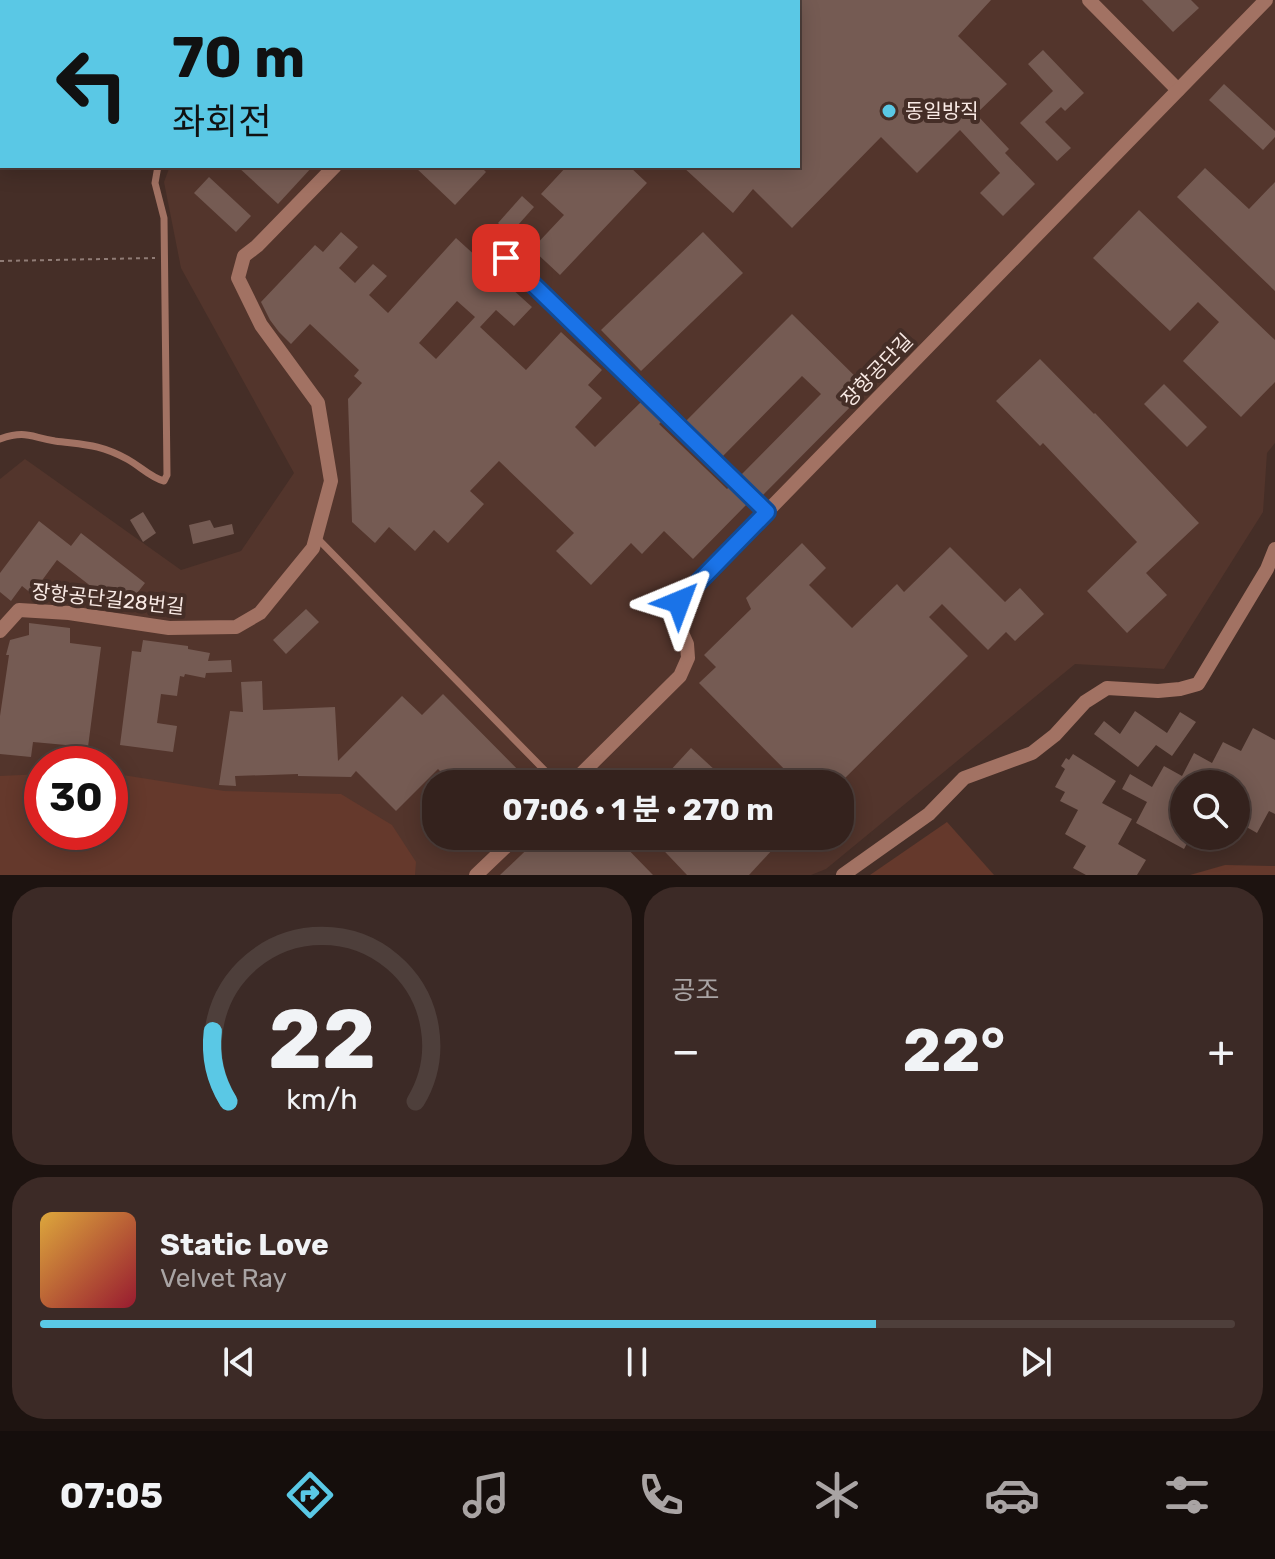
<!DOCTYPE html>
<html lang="ko">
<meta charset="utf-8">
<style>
body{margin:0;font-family:Rubik,"Noto Sans KR",sans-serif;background:#3c2a26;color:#f1f3f6;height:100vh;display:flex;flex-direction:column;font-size:30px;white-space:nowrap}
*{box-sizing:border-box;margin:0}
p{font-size:26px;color:#a9a4a4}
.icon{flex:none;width:44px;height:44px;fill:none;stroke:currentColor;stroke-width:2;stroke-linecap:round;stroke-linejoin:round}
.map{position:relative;height:875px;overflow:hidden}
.details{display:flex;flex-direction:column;gap:12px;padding:12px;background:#1d1310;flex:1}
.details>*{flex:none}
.hud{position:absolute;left:0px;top:0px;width:800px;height:168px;box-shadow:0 4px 20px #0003,0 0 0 2px #4e3f3b;background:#5ac8e5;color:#111;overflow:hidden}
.buttons{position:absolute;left:1170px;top:770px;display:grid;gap:16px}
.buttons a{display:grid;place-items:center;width:80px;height:80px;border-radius:50%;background:#34221d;box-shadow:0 4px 20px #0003,0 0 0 2px #4e3f3b;font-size:40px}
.speed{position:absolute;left:24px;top:746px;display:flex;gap:16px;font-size:40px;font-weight:700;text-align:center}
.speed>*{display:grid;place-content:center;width:104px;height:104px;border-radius:50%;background:#34221d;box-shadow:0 4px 20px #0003,0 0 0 2px #4e3f3b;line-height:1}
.speed .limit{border:12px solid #d22;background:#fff;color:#111}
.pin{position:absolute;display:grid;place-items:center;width:68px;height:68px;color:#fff;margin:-34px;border-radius:16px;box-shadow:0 4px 12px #0006}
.me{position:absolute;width:88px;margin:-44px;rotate:44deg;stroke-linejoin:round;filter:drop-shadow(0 0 6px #0008)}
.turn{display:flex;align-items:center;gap:28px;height:168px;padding:0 40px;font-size:36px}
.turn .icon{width:104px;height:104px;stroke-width:2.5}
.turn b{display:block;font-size:56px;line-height:68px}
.big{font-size:60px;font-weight:700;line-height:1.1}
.details .tile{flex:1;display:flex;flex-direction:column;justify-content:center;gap:12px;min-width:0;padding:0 28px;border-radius:32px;background:#3c2a26}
.details .dial{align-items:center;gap:0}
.dial svg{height:208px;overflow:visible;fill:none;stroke:#4e3f3b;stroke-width:7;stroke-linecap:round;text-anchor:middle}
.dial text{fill:#f1f3f6;stroke:none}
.song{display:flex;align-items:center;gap:24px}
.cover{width:96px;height:96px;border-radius:12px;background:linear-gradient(135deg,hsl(40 70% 55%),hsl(350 70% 35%))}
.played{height:8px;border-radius:4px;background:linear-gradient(90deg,#5ac8e5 70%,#4e3f3b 70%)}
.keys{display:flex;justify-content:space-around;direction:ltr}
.heat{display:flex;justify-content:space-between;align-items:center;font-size:44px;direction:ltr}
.details .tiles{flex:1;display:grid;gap:12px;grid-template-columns:1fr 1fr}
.tile:last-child{grid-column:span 2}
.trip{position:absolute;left:422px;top:770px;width:432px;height:80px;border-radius:32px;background:#34221d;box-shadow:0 4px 20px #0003,0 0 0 2px #4e3f3b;font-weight:700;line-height:80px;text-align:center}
.menu{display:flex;height:128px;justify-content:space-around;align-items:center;background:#150e0c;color:#a9a4a4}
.menu .icon{width:56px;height:56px}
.menu .on{color:#5ac8e5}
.menu b{font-size:36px;color:#f1f3f6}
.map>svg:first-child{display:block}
</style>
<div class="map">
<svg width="1275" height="875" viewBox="0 0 1275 875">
<rect width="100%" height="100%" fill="#452e27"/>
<!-- built -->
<path fill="#53352c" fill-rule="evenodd" d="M237,0H1275V443L1267,453L1263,512L1164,669L1075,664L826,869L811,875H0V479L25,459L181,570L241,551L294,473L181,268L164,182L170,166H798V2H236ZM42,764H110V832H42ZM436,784H840V836H436Z"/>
<!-- green -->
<g fill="#65392c">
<polygon points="110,773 224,791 341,794 392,825 416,862 415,875 0,875 0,776 42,774 42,832 110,832"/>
<polygon points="947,822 994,875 870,875"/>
<polygon points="1225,865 1275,866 1275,875 1190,875"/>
</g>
<!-- building -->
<g fill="#755b53" fill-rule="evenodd">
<polygon points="798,0 991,0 958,36 1007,84 976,114 1009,149 1005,153 1035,184 1003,216 980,193 1000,173 960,130 917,173 881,137 792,228 753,189 733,213 682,166 798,166"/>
<polygon points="1142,0 1191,0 1199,8 1173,32"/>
<polygon points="1043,50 1084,93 1065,111 1061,107 1045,122 1071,148 1057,161 1020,123 1053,91 1028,64"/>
<polygon points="1224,84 1275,131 1275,137 1263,150 1209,100"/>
<polygon points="237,166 313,166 278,204"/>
<polygon points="414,166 480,166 486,172 455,205"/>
<polygon points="567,166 629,166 647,183 560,275 532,249 564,215 541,194"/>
<polygon points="1205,168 1249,209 1275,182 1275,291 1177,197"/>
<polygon points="209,177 251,216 236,232 194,193"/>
<polygon points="522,196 534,207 510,234 498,223"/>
<polygon points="1139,210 1275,340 1275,382 1241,417 1183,361 1219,322 1198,302 1170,331 1093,258"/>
<path d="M341,232L358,247L339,268L355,283L373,264L387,276L369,295L388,313L456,238L532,307L514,326L496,310L480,327L526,370L561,332L602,370L588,385L602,398L575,427L595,447L642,401L662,421L659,424L727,489L730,486L748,503L693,559L664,531L642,554L631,543L591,585L556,551L574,533L499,461L470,491L484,504L448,543L434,530L415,551L389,527L375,543L352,522L348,399L362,383L354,376L359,370L310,324L291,344L279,332L270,320L261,302L315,245L323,252ZM457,301L475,317L436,359L419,343Z"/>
<polygon points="703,232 743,273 641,371 601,330"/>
<polygon points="792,314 868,389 761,497 740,476 821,394 802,376 722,457 685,422"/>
<polygon points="1040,359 1094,414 1095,413 1199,523 1146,573 1167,595 1127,633 1087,591 1137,542 1043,443 1040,446 996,401"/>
<polygon points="1164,384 1207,427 1187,447 1144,404"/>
<polygon points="143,512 156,533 143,542 130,520"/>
<polygon points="210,520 214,528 232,524 234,534 193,544 189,525"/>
<polygon points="39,521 71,546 81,533 145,583 123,611 57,560 32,594 22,586 11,601 0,592 0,573"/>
<polygon points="802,543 826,568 809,585 852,628 897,584 904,592 950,547 1005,602 1020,588 1044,614 1015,641 1006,632 988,650 942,604 929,617 968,656 839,784 799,784 699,683 716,667 704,655 751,609 746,598"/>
<polygon points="306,609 319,622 286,654 273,640"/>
<polygon points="29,623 70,628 70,643 101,647 88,747 33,742 31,757 0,754 0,716 9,655 6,655 10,640 29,635"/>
<polygon points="143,640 188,646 188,649 210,653 208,661 231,660 232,672 206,673 205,678 185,674 184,677 180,676 177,696 161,694 157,723 177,726 173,752 120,745 132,651 141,652"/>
<polygon points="262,681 263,710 335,707 338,761 402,696 422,715 443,694 532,784 453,784 438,769 396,811 356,771 351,777 298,776 298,774 235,776 236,786 219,785 230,711 243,712 241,682"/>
<polygon points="1135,711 1167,733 1180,712 1196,722 1172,756 1156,745 1138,767 1094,734 1104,721 1120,734"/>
<polygon points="1253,728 1275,740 1275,814 1269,811 1257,833 1236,821 1236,784 1184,784 1184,836 1191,836 1184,849 1136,823 1147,802 1122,789 1130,774 1152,787 1164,766 1182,776 1194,753 1212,763 1223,742 1241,751"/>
<polygon points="691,748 730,784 658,784"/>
<polygon points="1073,754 1116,781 1102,803 1132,819 1118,844 1146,860 1137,875 1086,875 1073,868 1086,846 1065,834 1078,810 1060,801 1065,792 1055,787 1065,769 1061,766 1066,758 1069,760"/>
<polygon points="541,836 615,836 653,875 500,875"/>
<polygon points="650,836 785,836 749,875 687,875"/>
</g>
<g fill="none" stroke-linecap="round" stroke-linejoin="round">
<!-- path -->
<polyline stroke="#907c76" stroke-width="2" stroke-dasharray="4 4" stroke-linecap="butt" points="0,261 155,258"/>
<!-- lane -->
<g stroke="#a27263" stroke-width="7">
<polyline points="160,0 160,2"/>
<polyline points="506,258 767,512"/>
<path d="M0,439C26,430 30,437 55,441C85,445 99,444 127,459C140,466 151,478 164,481L167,475L164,218L155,183L158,166"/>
<polyline points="316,537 558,784"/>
</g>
<!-- street -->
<g stroke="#a27263" stroke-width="14">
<polyline points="1089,0 1178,90"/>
<polyline points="494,2 495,0"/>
<polyline points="0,631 19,610 69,613 169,628 236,627 260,613 313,548 331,481 318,403 261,325 238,278 244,256 257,246 335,166"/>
<polyline points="571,784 680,676 688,658 687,644 675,617 679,602 1266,0"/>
<polyline points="476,875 517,836"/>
<polyline points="843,875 929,814 964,778 1032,753 1055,735 1085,702 1107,688 1158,691 1180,689 1198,684 1267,569 1275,549"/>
</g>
</g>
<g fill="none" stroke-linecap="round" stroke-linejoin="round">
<!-- route casing -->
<g stroke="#114b97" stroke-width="20">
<polyline id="route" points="506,258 767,512 679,602"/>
</g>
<!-- route -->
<use href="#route" stroke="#1a73e8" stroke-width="14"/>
</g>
<!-- markers -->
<circle fill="#5ac8e5" stroke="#452e27" stroke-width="3" cx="889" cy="111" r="8"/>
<g text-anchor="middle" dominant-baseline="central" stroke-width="8" stroke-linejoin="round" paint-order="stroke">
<!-- poi labels -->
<g font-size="20" fill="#f9eae5" stroke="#452e27" text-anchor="start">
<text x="905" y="111">동일방직</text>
</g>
<!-- street labels -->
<g font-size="20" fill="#f9eae5" stroke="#452e27">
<text transform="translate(877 370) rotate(-46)">장항공단길</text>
<text transform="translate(108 599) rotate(6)">장항공단길28번길</text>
</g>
</g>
</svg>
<div class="buttons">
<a><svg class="icon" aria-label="search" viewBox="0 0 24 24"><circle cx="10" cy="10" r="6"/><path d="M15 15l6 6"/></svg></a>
</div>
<div class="speed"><div class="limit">30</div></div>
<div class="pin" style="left:506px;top:258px;background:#d93025"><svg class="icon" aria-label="arrive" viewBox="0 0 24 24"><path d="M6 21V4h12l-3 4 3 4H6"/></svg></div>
<svg class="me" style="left:679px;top:602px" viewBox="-20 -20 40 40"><path d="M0-17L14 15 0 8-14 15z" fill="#1a73e8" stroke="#fff" stroke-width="4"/></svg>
<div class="trip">07:06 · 1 분 · 270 m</div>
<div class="hud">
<div class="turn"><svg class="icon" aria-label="left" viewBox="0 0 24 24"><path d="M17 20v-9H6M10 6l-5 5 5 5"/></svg><div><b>70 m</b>좌회전</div></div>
</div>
</div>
<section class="details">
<div class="tiles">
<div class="tile dial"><svg viewBox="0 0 100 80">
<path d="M14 69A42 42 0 1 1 86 69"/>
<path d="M14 69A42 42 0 0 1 8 42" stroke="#5ac8e5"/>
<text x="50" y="56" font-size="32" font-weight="700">22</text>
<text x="50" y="72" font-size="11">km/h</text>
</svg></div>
<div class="tile"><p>공조</p>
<div class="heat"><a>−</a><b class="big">22°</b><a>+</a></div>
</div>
<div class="tile">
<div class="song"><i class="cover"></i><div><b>Static Love</b><p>Velvet Ray</p></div></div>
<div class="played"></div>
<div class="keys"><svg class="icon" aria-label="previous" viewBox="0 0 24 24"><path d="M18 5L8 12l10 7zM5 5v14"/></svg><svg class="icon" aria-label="pause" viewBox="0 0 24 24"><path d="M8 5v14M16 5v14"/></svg><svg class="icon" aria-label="next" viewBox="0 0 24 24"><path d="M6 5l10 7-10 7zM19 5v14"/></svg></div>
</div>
</div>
</section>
<nav class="menu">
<b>07:05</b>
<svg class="icon on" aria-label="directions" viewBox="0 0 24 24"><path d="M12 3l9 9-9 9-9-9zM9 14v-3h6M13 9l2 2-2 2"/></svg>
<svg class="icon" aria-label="music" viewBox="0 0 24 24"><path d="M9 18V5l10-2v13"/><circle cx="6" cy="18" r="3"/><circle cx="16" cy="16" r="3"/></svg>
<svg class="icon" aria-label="phone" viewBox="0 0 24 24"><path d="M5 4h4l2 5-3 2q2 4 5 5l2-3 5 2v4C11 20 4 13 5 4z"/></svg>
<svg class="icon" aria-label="climate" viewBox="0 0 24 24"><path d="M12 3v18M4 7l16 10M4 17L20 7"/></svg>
<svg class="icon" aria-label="car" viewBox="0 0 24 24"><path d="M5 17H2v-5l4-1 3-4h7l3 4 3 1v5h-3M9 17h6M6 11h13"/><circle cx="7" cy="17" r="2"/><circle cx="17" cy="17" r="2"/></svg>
<svg class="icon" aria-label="filters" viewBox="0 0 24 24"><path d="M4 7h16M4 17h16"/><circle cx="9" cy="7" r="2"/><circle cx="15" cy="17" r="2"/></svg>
</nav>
